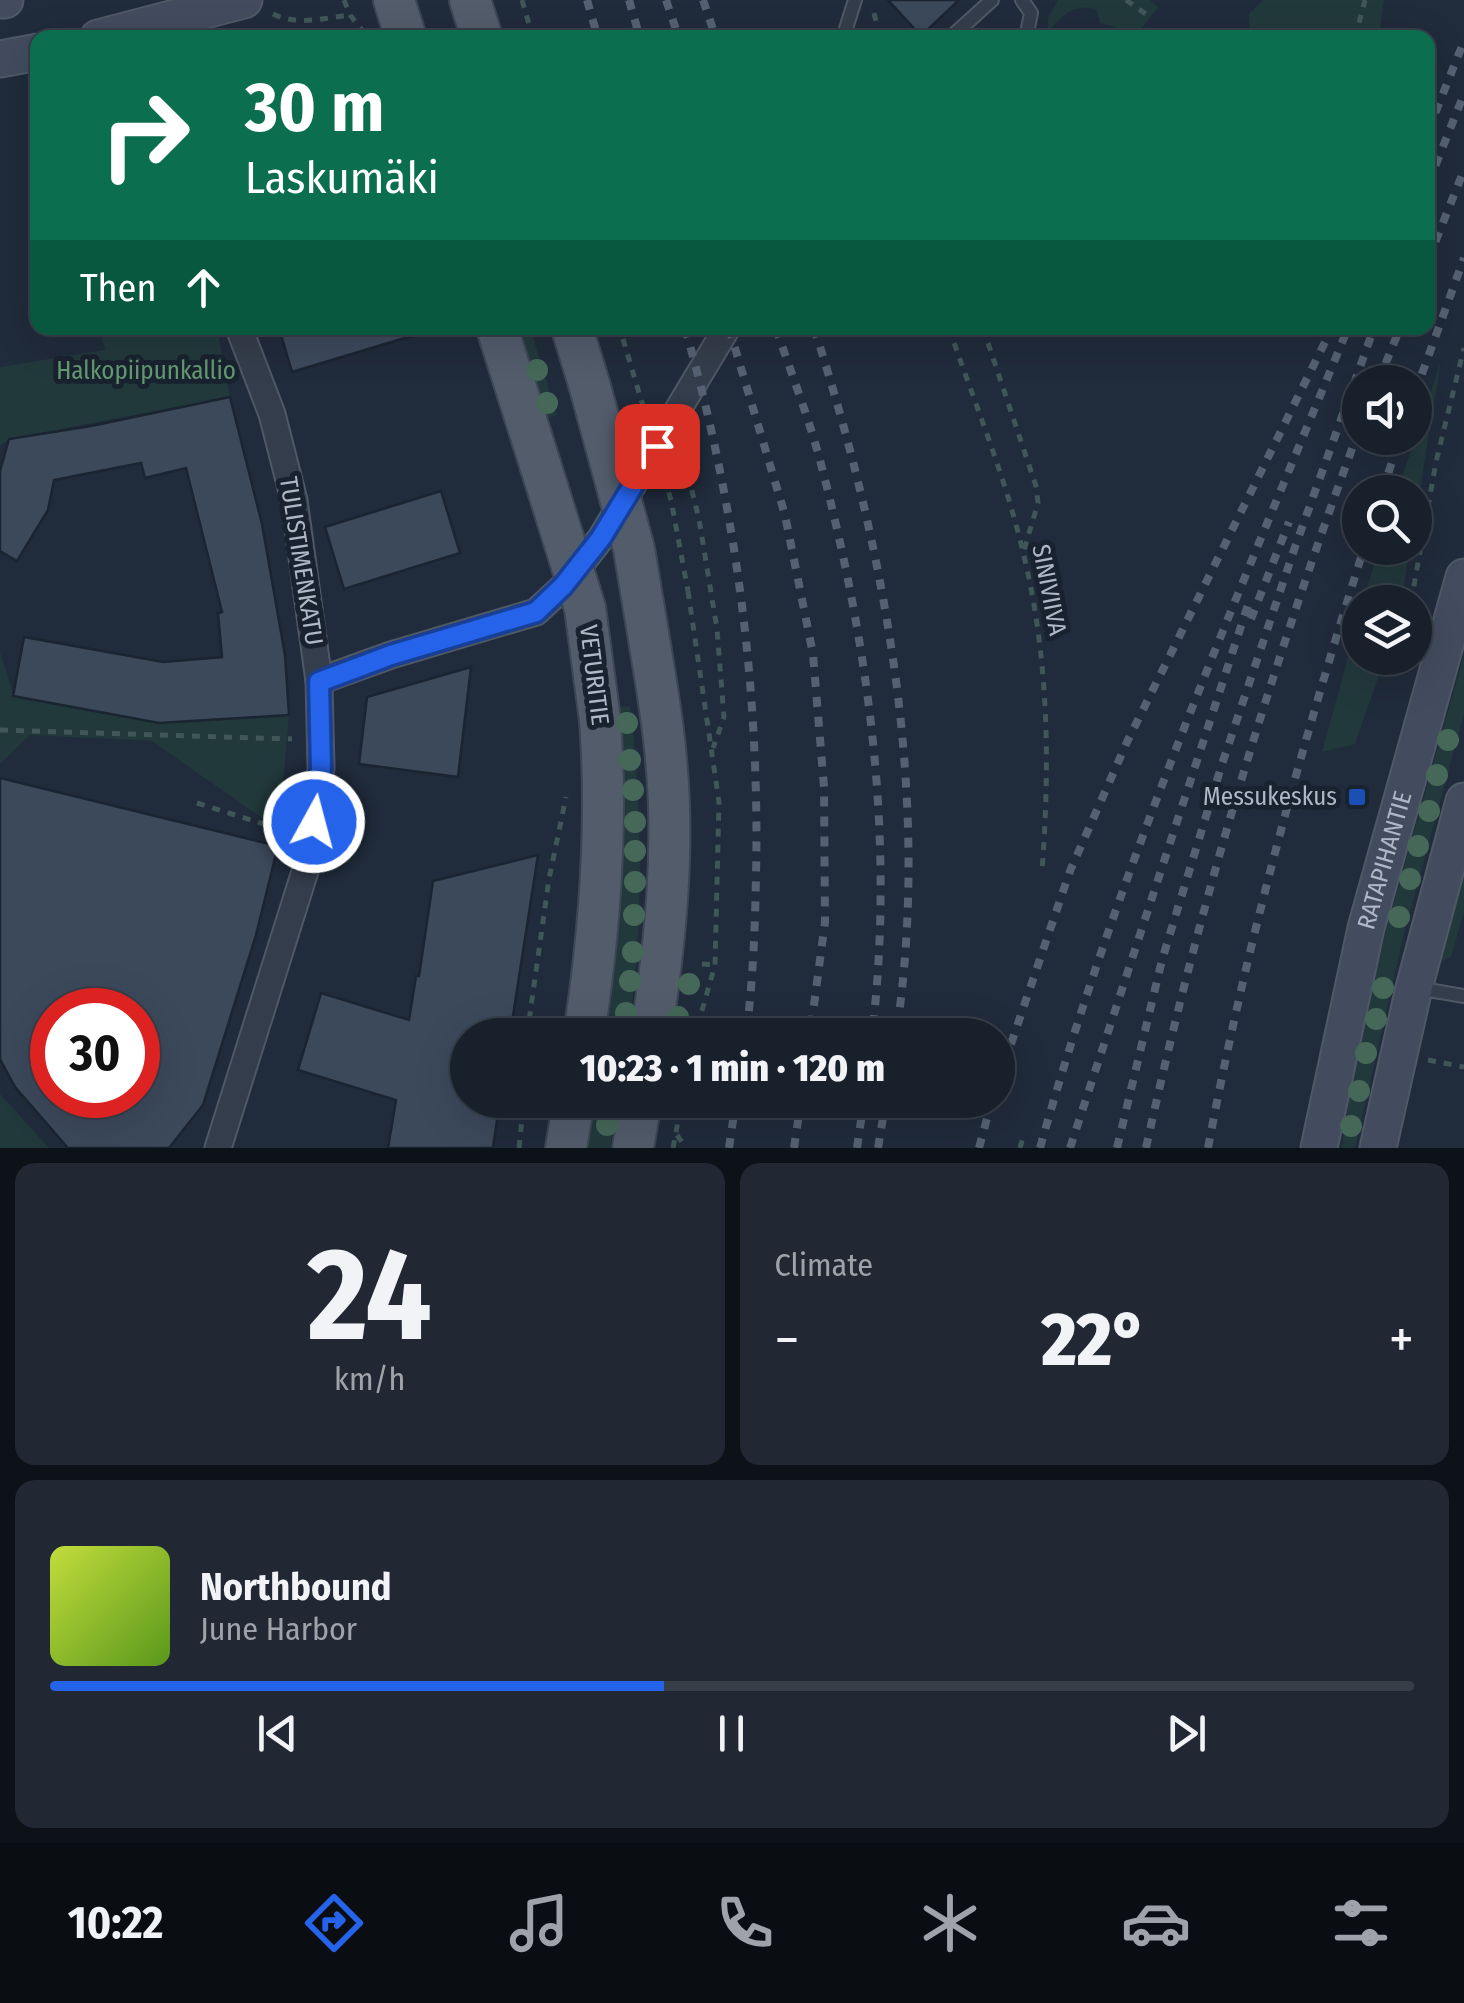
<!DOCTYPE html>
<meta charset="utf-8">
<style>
body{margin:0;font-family:"Fira Sans Condensed",sans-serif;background:#212834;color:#f1f3f6;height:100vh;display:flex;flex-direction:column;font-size:38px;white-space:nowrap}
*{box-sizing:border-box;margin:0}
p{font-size:32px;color:#9fa3a9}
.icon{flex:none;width:55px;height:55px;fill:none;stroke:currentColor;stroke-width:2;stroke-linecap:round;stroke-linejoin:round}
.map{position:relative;height:1148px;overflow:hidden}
.drawer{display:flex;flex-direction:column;gap:15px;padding:15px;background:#0d1218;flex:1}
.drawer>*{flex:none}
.banner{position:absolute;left:30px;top:30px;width:1405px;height:305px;border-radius:20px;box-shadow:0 10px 40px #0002,0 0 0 2px #363e48;background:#0b6e4f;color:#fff;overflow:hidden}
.buttons{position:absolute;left:1342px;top:365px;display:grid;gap:20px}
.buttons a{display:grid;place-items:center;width:90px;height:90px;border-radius:50%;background:#18202c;box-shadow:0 10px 40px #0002,0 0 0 2px #363e48;font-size:50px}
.speed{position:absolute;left:30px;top:988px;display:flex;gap:20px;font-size:50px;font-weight:700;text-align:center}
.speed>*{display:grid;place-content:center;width:130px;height:130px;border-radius:50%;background:#18202c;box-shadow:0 10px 40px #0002,0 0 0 2px #363e48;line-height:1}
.speed .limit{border:15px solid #d22;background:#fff;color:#111}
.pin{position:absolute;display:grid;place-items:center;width:85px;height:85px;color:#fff;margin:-42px;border-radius:20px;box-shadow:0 5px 15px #0006}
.me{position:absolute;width:110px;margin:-55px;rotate:7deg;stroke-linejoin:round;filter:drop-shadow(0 0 8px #0008)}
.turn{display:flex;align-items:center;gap:35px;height:210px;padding:0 50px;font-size:45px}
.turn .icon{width:130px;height:130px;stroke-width:2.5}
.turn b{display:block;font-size:70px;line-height:85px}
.then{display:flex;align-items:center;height:95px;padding:0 50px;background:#0003;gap:20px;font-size:38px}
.big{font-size:75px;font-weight:800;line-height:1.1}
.drawer .tile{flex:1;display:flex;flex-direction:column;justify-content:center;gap:15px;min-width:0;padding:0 35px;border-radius:20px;background:#212834}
.drawer .dial{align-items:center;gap:0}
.dial b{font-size:130px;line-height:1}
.song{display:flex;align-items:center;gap:30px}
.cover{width:120px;height:120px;border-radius:15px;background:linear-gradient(135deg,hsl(70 70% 55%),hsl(90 70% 35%))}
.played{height:10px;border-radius:5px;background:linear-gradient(90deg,#2563eb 45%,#363e48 45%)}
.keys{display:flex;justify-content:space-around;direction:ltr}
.heat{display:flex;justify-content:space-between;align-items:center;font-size:55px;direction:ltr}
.drawer .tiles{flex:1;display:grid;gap:15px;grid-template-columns:1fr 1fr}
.tile:last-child{grid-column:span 2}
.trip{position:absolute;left:450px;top:1018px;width:565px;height:100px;border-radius:50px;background:#18202c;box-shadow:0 10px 40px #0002,0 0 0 2px #363e48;font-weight:800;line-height:100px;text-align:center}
.tabs{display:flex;height:160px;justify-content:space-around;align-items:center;background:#0a0d12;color:#9fa3a9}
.tabs .icon{width:70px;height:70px}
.tabs .on{color:#2563eb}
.tabs b{font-size:45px;color:#f1f3f6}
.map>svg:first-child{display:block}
</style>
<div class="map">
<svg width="1464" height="1148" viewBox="0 0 1464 1148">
<rect width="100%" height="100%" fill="#202b3b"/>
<!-- green -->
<g fill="#22393c">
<path d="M1058,0H1149L1158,7L1135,37H1127L1115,27L1100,23L1096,9C1072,4 1063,15 1048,32V18Z"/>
<polygon points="1263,0 1384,0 1379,37 1250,37 1249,14"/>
<polygon points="104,328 217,328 230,397 9,439 0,446 0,367 105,350 101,333"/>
<polygon points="517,328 530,328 557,415 545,418"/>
<polygon points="1441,361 1415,519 1415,492 1397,492"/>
<polygon points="1379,548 1410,548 1401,602 1363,602"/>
<polygon points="1360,614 1360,658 1385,658 1355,744 1322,752"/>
<polygon points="0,652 14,696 289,715 279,830 152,741 30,735 0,764"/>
<polygon points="1464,655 1464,714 1404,934 1355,1148 1342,1148 1352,1077 1386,931"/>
<path d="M630,706C643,816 644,924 628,1035H601C616,925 630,818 619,707Z"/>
<polygon points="1464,873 1464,912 1451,957 1439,962"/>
<polygon points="0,1094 49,1148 0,1148"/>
<polygon points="590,1100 618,1100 610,1148 582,1148"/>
</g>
<!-- building -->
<g fill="#3c495b" stroke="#1b2431" stroke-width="2.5" fill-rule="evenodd">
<polygon points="888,0 959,0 921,36"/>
<polygon points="279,328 417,328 418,334 292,372"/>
<polygon points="230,397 262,524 285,655 289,715 159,723 13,696 24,637 163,662 222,657 218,613 222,612 186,468 145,478 141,463 54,480 48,510 17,561 0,551 0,471 9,439 91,426"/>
<polygon points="441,491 460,553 344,589 325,527"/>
<polygon points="471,667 458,777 359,764 367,697"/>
<path d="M0,778L278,846L256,935L203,1105L169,1148H68L15,1087L0,1059ZM52,1010H138V1095H52Z"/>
<polygon points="538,855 510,1035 468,1035 468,1100 500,1100 493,1148 388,1148 396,1100 298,1070 321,993 409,1020 416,976 419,976 433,881"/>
</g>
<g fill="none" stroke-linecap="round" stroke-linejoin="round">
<!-- lane casing -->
<g stroke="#4f5865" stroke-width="16">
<g id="lane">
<polyline points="1022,0 1031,13 1026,38"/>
<polyline points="843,38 855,0"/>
<polyline points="950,38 992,0"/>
<polyline points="1417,988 1464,996"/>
</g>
</g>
<!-- street casing -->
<g stroke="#4f5865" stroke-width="29">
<g id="street">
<polyline points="319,681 391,655 536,612 563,587 601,538 727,328"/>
<polyline points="218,1148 312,849 321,768 319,681 294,500 272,414 239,328"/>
</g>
</g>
<!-- secondary casing -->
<g stroke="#4f5865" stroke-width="39">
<g id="secondary">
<polyline points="0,0 5,0"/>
<polyline points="98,38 244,0"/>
<polyline points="0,59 38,52"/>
<path id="s1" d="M1319,1148L1366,928L1464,577"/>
<polyline points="1378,1148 1414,988 1464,801"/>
</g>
</g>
<!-- primary casing -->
<g stroke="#3d4654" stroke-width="44">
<g id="primary">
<polyline points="394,0 406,38"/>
<polyline points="470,0 482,38"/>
<polyline points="497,328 540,464"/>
<polyline points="572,328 590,387"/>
<path d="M650,645C656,683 663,721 666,759C675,850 665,945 651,1035"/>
<path d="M584,1035C600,930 608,827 600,720"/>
<polyline points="566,1148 574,1100"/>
<polyline points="633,1148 641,1100"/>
</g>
</g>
<!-- path -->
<g stroke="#405659" stroke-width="5" stroke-dasharray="8 8" stroke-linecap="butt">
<polyline points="344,0 350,15 366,35"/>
<polyline points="522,0 533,38"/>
<polyline points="1126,0 1150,17"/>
<polyline points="874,13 880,38"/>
<path d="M273,14C297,26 325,18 350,15"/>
<polyline points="1355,38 1365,0"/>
<polyline points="619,328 623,339"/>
<path d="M949,328C974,402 1005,475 1023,552C1049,658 1050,764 1042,871"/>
<polyline points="983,328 1036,486 1038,503 1024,550"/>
<polyline points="1213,334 1216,328"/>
<polyline points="684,459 699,519 717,629 724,717 713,748"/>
<polyline points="688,591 719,802 715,965 695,1035"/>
<polyline points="1411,602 1436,462 1464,348"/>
<polyline points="0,730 292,739"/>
<polyline points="197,803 286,831"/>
<polyline points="702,964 715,965"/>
<polyline points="527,1035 549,879 566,797"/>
<polyline points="1428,1060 1464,1067"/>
<polyline points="677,1135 686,1148"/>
<polyline points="519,1148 524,1100"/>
<polyline points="673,1148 682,1100"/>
<polyline points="1020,1148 1023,1137"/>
</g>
<!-- lane -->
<use href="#lane" stroke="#343d4b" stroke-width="12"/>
<!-- street -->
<use href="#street" stroke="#343d4b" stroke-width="25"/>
<!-- secondary -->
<use href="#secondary" stroke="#424c5e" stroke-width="35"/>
<!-- primary -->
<use href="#primary" stroke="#525c6b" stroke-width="40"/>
<!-- rail -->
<g stroke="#556172" stroke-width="8" stroke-dasharray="10 10" stroke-linecap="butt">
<polyline points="587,0 598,38"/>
<polyline points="629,0 640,38"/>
<polyline points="666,0 679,38"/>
<polyline points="703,0 716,38"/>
<polyline points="1428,131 1464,41"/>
<polyline points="1428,184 1464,94"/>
<polyline points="1428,260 1464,170"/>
<path d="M685,328C736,505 760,691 756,876C755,929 753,982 746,1035"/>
<polyline points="729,328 785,515 813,654 824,787 825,922 810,1035"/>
<path d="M776,328C791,373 809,418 821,464C870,651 895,842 872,1035"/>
<path d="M814,328C886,550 932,801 896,1035"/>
<polyline points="1378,382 1400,328"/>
<polyline points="1415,393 1464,258"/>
<polyline points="1382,492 1400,438"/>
<polyline points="1251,619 1289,522"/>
<polyline points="998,1082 1070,871 1127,742 1332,328"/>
<polyline points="729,1148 736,1100"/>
<polyline points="794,1148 801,1100"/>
<polyline points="857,1148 864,1100"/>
<polyline points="878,1148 886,1100"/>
<polyline points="979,1148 992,1100"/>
<path d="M1040,1148C1119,866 1237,598 1348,328"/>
<polyline points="1070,1148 1248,605"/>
<polyline points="1117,1148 1162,960 1222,764 1295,547 1374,328"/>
<path d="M1146,1148C1200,900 1272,665 1360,427"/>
<path d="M1208,1148C1246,945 1302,744 1364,548"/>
</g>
<!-- primary-bridge casing -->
<g stroke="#3d4654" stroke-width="44" stroke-linecap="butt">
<g id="primary-bridge">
<polyline points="590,387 634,549 650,645"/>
<polyline points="540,464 585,608 600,720"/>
</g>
</g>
<!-- path-bridge -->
<polyline stroke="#405659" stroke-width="5" stroke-dasharray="8 8" stroke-linecap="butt" points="623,339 671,500 688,591"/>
<!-- primary-bridge -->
<use href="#primary-bridge" stroke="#525c6b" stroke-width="40"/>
</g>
<!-- trees -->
<g fill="#456859">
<circle cx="537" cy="370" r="11"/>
<circle cx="547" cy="403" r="11"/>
<circle cx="627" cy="723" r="11"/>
<circle cx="1448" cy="740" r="11"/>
<circle cx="630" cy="760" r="11"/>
<circle cx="1437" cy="775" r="11"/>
<circle cx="633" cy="790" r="11"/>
<circle cx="1429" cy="811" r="11"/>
<circle cx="635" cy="822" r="11"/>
<circle cx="1418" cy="846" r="11"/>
<circle cx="635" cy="851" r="11"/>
<circle cx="1410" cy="879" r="11"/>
<circle cx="635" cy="882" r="11"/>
<circle cx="634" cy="915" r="11"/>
<circle cx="1399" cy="917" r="11"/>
<circle cx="633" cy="952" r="11"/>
<circle cx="630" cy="981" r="11"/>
<circle cx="689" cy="984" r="11"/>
<circle cx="1383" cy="988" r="11"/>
<circle cx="626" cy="1013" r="11"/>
<circle cx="678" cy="1017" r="11"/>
<circle cx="1376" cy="1019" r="11"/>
<circle cx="1366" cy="1053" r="11"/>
<circle cx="1359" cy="1091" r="11"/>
<circle cx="607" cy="1125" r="11"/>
<circle cx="1351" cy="1126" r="11"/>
</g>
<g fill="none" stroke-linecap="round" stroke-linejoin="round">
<!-- route casing -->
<g stroke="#184099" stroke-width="25">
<polyline id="route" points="314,822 321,768 319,682 391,655 536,612 563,586 601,538 657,446"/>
</g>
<!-- route -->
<use href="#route" stroke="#2563eb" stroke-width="18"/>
</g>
<!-- markers -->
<rect fill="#1a4fb4" stroke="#19222f" stroke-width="4" x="1347" y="787" width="20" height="20" rx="5"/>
<g text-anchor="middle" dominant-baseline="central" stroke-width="10" stroke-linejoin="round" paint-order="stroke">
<!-- park labels -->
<g font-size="25" fill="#649971" stroke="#19222f">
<text x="146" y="371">Halkopiipunkallio</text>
</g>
<!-- street labels -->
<g font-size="25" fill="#afb8c7" stroke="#19222f">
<text transform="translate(301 561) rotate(81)">TULISTIMENKATU</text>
<text transform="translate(1049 590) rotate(79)">SINIVIIVA</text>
<text transform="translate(594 675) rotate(83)">VETURITIE</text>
<text stroke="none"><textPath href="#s1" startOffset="295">RATAPIHANTIE</textPath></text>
</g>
<!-- poi labels -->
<g font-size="25" fill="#afb8c7" stroke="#19222f" text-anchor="end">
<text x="1337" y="797">Messukeskus</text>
</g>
</g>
</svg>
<div class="buttons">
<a><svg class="icon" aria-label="sound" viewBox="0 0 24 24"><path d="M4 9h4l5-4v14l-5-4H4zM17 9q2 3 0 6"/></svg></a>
<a><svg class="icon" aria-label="search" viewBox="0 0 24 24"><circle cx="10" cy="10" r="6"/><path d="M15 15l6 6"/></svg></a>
<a><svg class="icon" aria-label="layers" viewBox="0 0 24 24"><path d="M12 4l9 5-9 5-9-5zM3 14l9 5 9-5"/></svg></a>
</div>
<div class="speed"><div class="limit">30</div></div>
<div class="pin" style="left:657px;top:446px;background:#d93025"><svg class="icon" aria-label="arrive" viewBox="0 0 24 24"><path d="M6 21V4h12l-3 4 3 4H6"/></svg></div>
<svg class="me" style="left:314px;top:822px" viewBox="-20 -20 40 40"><circle r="17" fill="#2563eb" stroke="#fff" stroke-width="3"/><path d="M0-11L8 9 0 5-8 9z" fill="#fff"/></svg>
<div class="trip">10:23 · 1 min · 120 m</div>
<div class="banner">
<div class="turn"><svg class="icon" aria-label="right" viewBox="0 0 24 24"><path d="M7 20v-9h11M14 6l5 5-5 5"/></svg><div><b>30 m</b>Laskumäki</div></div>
<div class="then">Then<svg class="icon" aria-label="ahead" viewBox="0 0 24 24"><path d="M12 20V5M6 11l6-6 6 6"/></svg></div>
</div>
</div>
<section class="drawer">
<div class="tiles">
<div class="tile dial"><b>24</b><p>km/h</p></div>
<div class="tile"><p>Climate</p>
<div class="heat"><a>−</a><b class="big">22°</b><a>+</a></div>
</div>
<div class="tile">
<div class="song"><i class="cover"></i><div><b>Northbound</b><p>June Harbor</p></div></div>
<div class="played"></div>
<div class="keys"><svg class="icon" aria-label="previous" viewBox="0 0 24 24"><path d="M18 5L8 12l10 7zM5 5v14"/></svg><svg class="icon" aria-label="pause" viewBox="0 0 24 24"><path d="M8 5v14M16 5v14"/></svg><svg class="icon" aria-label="next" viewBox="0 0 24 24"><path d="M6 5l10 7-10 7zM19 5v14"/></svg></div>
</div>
</div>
</section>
<nav class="tabs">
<b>10:22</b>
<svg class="icon on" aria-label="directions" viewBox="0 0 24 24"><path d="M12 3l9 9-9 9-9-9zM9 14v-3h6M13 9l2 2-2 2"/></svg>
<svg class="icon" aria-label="music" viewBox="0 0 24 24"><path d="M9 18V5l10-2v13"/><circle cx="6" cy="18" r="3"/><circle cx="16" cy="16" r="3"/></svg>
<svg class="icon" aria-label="phone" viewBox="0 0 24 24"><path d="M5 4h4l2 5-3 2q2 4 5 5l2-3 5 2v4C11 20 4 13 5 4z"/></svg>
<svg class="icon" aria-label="climate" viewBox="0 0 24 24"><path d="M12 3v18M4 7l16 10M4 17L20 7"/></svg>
<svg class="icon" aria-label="car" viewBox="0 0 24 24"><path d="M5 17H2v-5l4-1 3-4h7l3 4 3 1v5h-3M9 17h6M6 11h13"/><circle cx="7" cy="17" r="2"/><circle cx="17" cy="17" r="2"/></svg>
<svg class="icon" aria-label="filters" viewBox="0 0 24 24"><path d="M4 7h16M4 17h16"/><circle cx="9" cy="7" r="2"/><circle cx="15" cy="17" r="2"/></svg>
</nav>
